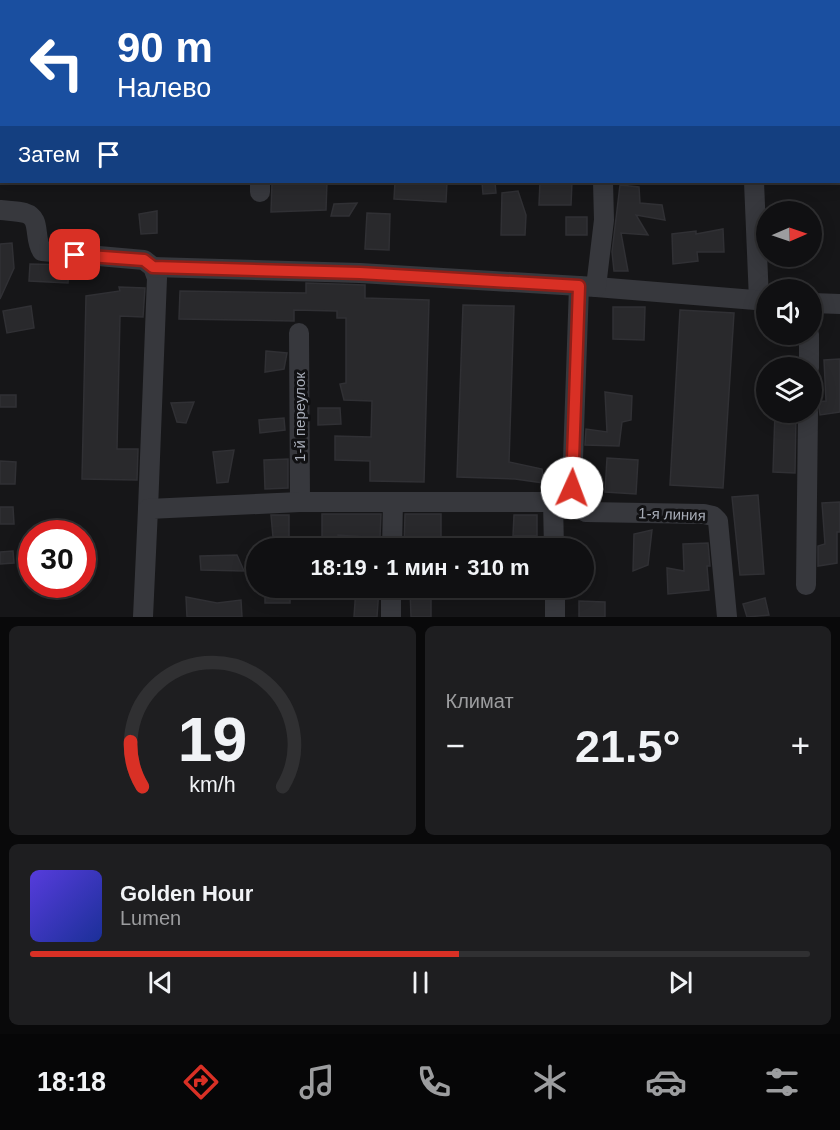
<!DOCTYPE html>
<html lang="ru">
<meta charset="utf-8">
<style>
body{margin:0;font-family:Helvetica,sans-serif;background:#1e1e20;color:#f1f3f6;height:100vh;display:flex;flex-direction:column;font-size:22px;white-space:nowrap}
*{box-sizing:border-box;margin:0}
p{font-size:20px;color:#9c9d9f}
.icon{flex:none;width:33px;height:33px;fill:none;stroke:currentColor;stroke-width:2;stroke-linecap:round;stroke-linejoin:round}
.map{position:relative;height:617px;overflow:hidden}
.sheet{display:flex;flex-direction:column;gap:9px;padding:9px;background:#09090a;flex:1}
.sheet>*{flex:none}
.guide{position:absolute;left:0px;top:0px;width:840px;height:183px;box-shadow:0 3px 15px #0003,0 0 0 2px #303032;background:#1a4fa0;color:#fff;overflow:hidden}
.needle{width:39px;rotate:88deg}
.controls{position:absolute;left:756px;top:201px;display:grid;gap:12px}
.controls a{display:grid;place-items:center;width:66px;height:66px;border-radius:50%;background:#101012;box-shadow:0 3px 15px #0003,0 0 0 2px #303032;font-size:30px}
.speed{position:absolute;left:18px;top:520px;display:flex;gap:12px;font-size:30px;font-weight:700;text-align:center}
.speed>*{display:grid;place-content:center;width:78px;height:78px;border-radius:50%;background:#101012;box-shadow:0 3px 15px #0003,0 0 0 2px #303032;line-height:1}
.speed .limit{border:9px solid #d22;background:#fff;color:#111}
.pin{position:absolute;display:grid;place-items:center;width:51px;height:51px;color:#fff;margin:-26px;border-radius:12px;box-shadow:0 3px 9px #0006}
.me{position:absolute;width:66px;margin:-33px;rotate:2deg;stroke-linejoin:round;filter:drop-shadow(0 0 4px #0008)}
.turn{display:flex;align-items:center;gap:21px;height:126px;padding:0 18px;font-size:27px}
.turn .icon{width:78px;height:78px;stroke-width:2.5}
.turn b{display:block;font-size:42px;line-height:51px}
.then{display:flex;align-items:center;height:57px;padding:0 18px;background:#0003;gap:12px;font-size:22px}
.big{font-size:45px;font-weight:700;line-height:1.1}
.sheet .card{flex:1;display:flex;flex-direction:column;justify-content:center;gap:9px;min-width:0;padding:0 21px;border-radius:9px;background:#1e1e20}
.sheet .dial{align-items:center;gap:0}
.dial svg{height:156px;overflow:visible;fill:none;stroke:#303032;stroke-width:7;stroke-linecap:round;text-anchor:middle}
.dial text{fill:#f1f3f6;stroke:none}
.song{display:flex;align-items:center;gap:18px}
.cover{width:72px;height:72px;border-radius:9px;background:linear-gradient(135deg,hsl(250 70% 55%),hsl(230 70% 35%))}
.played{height:6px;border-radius:3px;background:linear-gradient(90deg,#d93025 55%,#303032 55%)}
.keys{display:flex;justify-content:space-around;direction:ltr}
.heat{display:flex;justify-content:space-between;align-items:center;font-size:33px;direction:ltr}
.sheet .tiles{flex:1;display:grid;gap:9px;grid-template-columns:1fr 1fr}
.card:last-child{grid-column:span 2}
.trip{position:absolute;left:246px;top:538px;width:348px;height:60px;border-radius:30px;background:#101012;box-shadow:0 3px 15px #0003,0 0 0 2px #303032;font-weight:700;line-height:60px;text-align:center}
.tab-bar{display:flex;height:96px;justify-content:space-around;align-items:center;background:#060607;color:#9c9d9f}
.tab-bar .icon{width:42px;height:42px}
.tab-bar .current{color:#d93025}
.tab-bar b{font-size:27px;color:#f1f3f6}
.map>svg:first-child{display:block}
</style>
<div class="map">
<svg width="840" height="617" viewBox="0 0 840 617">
<rect width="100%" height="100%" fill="#161618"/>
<!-- building -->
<g fill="#29292c" stroke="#303034" stroke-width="1.5">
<polygon points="272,182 327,182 326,210 271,212"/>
<polygon points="395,182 447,182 446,202 394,199"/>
<polygon points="482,182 495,182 496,193 483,194"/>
<polygon points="540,182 572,182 571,205 539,205"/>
<polygon points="620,185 639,187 640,203 662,205 665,220 636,215 648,235 621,233 628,271 614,271 612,252"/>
<polygon points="518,191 526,215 525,235 501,235 502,193"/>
<polygon points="357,203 349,216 331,216 334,204"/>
<polygon points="157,211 157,233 141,234 139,214"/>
<polygon points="367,213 390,214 389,250 365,249"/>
<rect x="566" y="217" width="21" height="18"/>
<polygon points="723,229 724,252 697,252 698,261 673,264 672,234 696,231 696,234"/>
<polygon points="12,243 14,268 0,299 0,244"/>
<polygon points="30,264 69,265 68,283 29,281"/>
<polygon points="306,283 365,285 365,298 429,300 424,482 370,481 370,461 335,460 335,436 371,437 372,401 344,400 340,384 346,383 346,318 337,318 337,311 294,310 294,321 179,319 180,291 306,293"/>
<polygon points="119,287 145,288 143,317 120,316 117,449 138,449 137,480 82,479 86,296 120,291"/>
<polygon points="463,305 514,306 509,462 542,469 544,483 515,479 457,477"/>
<polygon points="31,306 34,328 7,333 3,311"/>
<polygon points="613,307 645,307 644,340 613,339"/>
<polygon points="680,310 734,313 723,488 670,485"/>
<polygon points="266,351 287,353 284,369 265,372"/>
<polygon points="840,359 840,412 820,415 819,407 815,402 826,401 824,360"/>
<polygon points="605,392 632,396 631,420 622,422 619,446 585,445 586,429 607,432"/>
<rect x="0" y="395" width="16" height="12"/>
<polygon points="194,402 186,423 177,422 171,403"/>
<polygon points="318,408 340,408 341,424 318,425"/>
<polygon points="775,412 796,413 795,473 773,472"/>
<polygon points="284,418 285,430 260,433 259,420"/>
<polygon points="234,450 228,482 217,483 213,452"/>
<polygon points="607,458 638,460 636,494 605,492"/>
<polygon points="288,459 288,488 265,489 264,460"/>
<polygon points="0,461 16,462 15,484 0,484"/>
<polygon points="758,495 764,574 740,575 732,497"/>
<polygon points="840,502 840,532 837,532 837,563 818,566 818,546 825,544 822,503"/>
<polygon points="0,507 13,507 14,524 0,524"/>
<polygon points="322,514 381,514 380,538 338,535 337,549 322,549"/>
<polygon points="405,514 441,514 441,549 404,549"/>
<polygon points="271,515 289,515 289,538 273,537"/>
<polygon points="514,515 537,515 537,536 513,536"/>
<polygon points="652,530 648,565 633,571 634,534"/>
<polygon points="708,543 710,566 707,566 709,590 668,594 667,568 684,571 683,544"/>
<polygon points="13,551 14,563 0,564 0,552"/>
<polygon points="237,555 244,571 201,570 200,556"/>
<rect x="265" y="588" width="25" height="15"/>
<polygon points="356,588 379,588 377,617 354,617"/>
<polygon points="410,588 431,588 431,617 411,617"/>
<polygon points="186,597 217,603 241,600 242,617 187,617"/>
<polygon points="765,598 769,615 747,617 743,604"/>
<polygon points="579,601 605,602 605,617 579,617"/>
</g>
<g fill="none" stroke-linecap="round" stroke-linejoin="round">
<!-- minor -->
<g stroke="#37383d" stroke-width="20">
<polyline points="177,0 183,2"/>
<polyline points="747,0 747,2"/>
<polyline points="155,2 155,0"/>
<polyline points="609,2 609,0"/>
<polyline points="260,182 260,192"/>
<polyline points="754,182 759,300"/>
<path d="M0,210C8,211 17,211 25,213C42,218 33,238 42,251L144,260L153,267L157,278L148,509"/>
<polyline points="153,267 360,273 596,287 766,301"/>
<polyline points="596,287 604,220 603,182"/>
<polyline points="812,303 840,304"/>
<polyline points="299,333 300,502"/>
<polyline points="809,368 809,334"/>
<polyline points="566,499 586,512 704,514 713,516 718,521 727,617"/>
<polyline points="553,502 554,549"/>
<polyline points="392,549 393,502"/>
<polyline points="806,585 808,412"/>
<polyline points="555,588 555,617"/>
<polyline points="143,617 148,509 300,502 553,502 566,499 572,488 579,286"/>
<polyline points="391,617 391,588"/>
</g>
</g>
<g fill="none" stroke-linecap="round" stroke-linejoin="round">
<!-- route casing -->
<g stroke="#8d1f18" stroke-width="15">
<polyline id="route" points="75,255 144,260 153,267 360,273 579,286 572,488"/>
</g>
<!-- route -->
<use href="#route" stroke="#d93025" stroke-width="10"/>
</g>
<g text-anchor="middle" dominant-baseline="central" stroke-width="6" stroke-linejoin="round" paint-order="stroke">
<!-- street labels -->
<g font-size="15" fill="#a8adb8" stroke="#111113">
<text transform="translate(299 417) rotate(-90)">1-й переулок</text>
<text transform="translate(672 514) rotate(2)">1-я линия</text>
</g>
</g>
</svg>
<div class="controls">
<a><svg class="needle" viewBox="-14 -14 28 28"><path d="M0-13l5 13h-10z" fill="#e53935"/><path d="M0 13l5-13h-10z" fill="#9c9d9f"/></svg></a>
<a><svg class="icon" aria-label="sound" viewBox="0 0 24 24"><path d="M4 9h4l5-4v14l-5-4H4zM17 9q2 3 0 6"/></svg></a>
<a><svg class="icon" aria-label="layers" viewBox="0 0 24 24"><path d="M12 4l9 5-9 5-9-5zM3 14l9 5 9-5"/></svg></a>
</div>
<div class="speed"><div class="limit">30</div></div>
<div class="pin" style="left:75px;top:255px;background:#d93025"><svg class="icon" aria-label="arrive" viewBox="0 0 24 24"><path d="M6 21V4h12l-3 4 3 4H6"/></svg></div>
<svg class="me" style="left:572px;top:488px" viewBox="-20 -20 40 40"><circle r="19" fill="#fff"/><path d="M0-13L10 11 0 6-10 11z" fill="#d93025"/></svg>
<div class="trip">18:19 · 1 мин · 310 m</div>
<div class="guide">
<div class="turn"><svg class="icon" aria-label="left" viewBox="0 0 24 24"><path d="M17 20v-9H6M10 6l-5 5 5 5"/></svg><div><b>90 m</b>Налево</div></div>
<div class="then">Затем<svg class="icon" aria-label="arrive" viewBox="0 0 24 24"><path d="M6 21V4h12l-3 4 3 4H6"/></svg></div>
</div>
</div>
<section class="sheet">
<div class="tiles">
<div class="card dial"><svg viewBox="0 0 100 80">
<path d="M14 69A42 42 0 1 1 86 69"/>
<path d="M14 69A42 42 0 0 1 8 46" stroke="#d93025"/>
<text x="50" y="56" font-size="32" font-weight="700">19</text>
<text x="50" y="72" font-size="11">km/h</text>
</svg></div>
<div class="card"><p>Климат</p>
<div class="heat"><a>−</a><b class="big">21.5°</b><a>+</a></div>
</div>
<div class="card">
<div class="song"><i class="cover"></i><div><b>Golden Hour</b><p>Lumen</p></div></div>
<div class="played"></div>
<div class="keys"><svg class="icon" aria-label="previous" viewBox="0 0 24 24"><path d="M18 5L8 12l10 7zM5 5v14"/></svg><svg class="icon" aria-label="pause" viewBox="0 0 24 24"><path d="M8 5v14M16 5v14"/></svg><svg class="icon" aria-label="next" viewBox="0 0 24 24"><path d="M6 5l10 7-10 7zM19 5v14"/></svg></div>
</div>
</div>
</section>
<nav class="tab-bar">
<b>18:18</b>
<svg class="icon current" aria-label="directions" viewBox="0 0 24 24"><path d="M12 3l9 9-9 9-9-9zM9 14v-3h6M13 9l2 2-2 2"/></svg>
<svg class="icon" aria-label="music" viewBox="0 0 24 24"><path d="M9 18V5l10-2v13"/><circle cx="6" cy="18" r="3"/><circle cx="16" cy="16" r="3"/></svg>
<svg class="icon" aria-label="phone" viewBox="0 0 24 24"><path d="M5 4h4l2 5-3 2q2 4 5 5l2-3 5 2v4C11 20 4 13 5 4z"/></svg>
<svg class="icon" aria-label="climate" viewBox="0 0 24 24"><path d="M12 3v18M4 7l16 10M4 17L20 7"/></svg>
<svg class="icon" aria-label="car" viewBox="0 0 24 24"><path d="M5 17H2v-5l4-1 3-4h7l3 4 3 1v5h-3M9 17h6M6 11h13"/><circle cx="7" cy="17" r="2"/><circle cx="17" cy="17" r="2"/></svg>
<svg class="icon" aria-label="filters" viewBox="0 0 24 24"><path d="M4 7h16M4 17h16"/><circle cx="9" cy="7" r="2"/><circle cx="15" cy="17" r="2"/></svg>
</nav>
